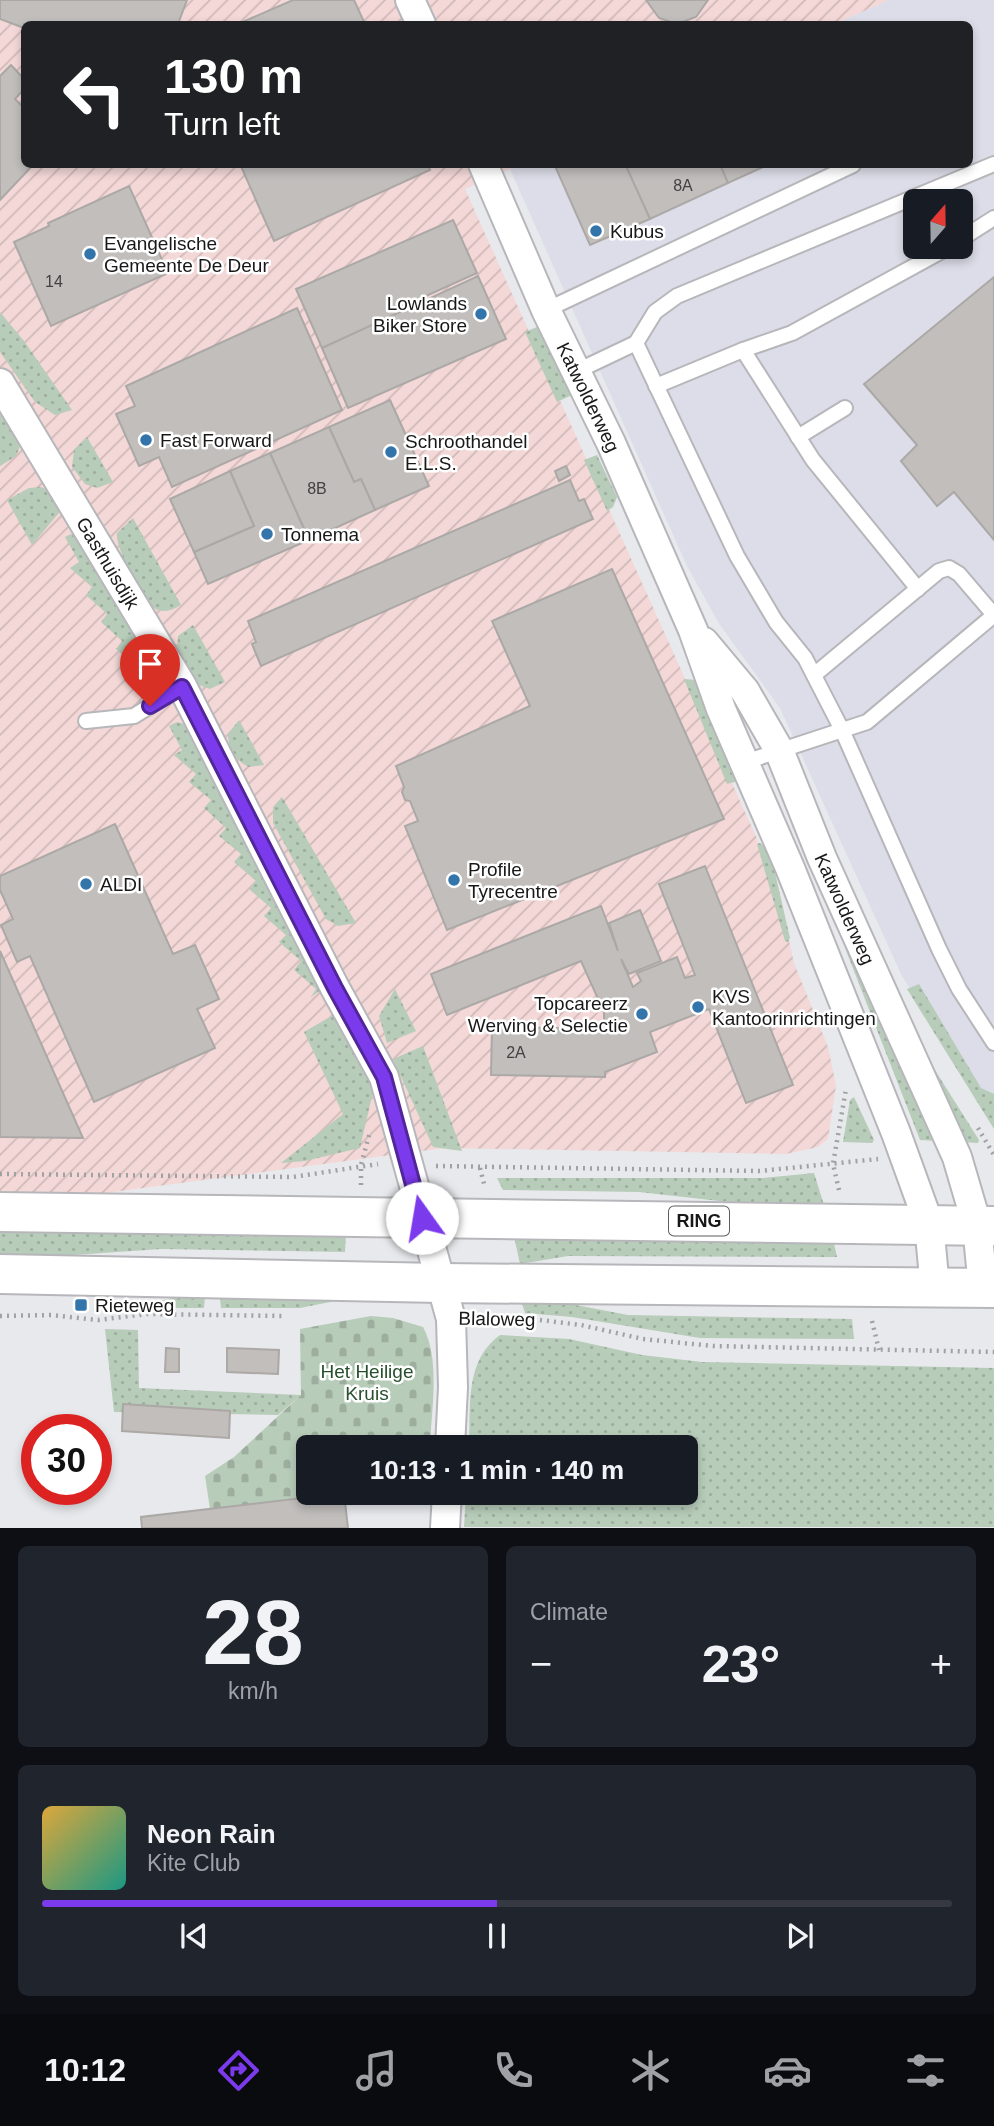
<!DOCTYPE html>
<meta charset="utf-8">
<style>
body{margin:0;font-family:Helvetica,sans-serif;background:#20242c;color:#f1f3f6;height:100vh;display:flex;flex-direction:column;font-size:26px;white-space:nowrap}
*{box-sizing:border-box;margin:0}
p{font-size:23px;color:#9ea1a6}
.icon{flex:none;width:38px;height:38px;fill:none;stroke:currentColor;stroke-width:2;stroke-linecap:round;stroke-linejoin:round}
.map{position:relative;height:1528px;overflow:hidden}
.side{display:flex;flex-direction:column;gap:18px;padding:18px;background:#0d0f14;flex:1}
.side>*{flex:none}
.top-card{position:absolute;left:21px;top:21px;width:952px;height:147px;border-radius:10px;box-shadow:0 4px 10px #0003;background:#202124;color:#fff;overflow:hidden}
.needle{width:46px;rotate:20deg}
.fabs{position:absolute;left:903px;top:189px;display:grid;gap:14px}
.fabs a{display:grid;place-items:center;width:70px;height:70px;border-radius:10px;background:#171b24;box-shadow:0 4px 10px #0003;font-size:35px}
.speed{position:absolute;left:21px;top:1414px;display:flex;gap:14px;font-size:35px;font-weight:700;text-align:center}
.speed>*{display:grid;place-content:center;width:91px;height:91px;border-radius:50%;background:#171b24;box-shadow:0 4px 10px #0003;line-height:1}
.speed .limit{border:10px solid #d22;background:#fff;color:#111}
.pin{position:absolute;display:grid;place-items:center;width:60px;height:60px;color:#fff;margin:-72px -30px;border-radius:50% 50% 50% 0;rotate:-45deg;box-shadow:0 0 7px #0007}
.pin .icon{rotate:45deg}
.me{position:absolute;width:77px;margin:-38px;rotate:347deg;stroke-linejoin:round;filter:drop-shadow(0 0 5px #0008)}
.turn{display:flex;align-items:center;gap:24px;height:147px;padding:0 28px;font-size:32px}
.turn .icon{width:91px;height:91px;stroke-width:2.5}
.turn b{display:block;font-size:49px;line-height:60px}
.big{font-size:52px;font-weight:700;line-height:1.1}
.side .tile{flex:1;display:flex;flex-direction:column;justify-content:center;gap:10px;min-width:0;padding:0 24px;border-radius:10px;background:#20242c}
.side .dial{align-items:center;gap:0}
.dial b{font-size:91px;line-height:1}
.song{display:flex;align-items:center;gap:21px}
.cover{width:84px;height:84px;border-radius:10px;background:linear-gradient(135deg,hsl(40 70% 55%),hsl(170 70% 35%))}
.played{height:7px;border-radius:4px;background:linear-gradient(90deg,#7c3aed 50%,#363941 50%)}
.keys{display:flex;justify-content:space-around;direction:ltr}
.heat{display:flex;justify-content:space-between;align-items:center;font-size:38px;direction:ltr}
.side .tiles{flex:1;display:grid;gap:18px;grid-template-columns:1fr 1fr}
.tile:last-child{grid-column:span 2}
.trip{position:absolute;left:296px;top:1435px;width:402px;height:70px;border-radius:10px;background:#171b24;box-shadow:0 4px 10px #0003;font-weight:700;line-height:70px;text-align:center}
.dock{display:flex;height:112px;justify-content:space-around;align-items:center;background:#090b0e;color:#9ea1a6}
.dock .icon{width:49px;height:49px}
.dock .current{color:#7c3aed}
.dock b{font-size:32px;color:#f1f3f6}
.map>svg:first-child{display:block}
</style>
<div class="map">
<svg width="994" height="1528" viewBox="0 0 994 1528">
<defs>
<pattern id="industrial-furrows" width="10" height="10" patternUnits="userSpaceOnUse" patternTransform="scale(1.75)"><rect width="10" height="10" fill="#f3d8d7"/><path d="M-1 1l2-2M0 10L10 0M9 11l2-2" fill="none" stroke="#d0b9b8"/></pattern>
<pattern id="grass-dots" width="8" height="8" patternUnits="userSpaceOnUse" patternTransform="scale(1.75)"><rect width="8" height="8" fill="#b7ccb9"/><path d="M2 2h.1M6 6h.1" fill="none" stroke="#9dae9e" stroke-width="1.8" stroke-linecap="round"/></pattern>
<pattern id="cemetery-stones" width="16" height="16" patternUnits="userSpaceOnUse" patternTransform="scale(1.75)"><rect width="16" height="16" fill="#b7ccb9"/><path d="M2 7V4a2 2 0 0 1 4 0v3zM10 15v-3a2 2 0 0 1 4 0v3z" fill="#9dae9e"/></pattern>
</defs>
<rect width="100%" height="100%" fill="#e8e9ec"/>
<!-- built -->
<path fill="#dcdde8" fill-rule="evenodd" d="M889,0H994V1124L902,976L780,708L720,625L687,566L510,169L519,164H970V24H834ZM915,201H961V247H915Z"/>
<!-- industrial -->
<polygon fill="url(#industrial-furrows)" points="0,0 889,0 834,24 24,24 24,164 519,165 465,189 776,881 794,963 828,1047 836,1085 828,1139 818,1147 786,1154 444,1148 0,1207"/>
<!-- grass -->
<g fill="url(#grass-dots)">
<polygon points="0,312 24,341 72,410 55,415 35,402 0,352"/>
<polygon points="537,327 541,328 572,395 557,402 525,332"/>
<polygon points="0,402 21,444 16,456 0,466"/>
<polygon points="87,437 113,482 97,488 85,484 72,467 74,450"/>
<polygon points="597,455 617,497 613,507 607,511 584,460"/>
<polygon points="41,487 50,491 62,509 32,545 7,500 29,488"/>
<path d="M133,518L181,605C172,610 164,614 154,608C142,601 115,547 117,533Z"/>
<polygon points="71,534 80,540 152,665 152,675 146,680 136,680 131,675 137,667 116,649 122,641 101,622 107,614 86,595 92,587 70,568 79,562 65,537"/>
<polygon points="193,625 225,682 210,689 196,684 177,653 178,636"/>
<polygon points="684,679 697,680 742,780 727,784"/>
<path d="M239,720L264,765L249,767C235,761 228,748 228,734Z"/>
<polygon points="177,722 184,724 327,978 324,988 311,997 316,989 294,970 301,961 279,942 286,935 264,916 271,908 249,889 256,881 234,862 241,854 219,836 226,828 204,808 211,800 189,782 196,774 174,755 182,750 169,726"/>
<polygon points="282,797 356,923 338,926 326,919 273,823 273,807"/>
<polygon points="760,843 770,851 790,938 788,942 785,941 757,844"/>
<polygon points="849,945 936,1141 920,1140 845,948"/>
<polygon points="919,984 981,1088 994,1094 994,1129 907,989"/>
<polygon points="395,989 416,1031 387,1043 379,1016"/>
<polygon points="335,1014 362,1057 373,1092 360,1148 305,1161 281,1163 343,1114 304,1032"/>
<polygon points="423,1046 462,1151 433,1147 393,1059"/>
<polygon points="921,1048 979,1140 978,1143 961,1142"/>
<polygon points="854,1097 874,1140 872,1143 843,1142 850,1100"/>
<polygon points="814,1173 824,1205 765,1206 639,1192 503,1190 497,1178 763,1178"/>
<polygon points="0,1225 346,1231 345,1252 161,1249 0,1260"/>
<polygon points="514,1236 833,1239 837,1257 568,1256 520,1264"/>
<polygon points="191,1293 205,1296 204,1308 150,1308 150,1304"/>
<polygon points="220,1296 345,1299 300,1308 221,1308"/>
<polygon points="521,1300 555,1301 628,1315 852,1319 854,1339 700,1338 572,1317 525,1313"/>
<polygon points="105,1329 138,1330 139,1388 301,1395 278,1415 114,1412"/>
<path d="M500,1335L569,1339L642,1355L702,1362L994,1368V1527H464L466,1493H686V1447H469C471,1407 464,1361 500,1335Z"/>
</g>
<!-- cemetery -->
<path fill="url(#cemetery-stones)" d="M371,1316L393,1318L423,1327C441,1360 431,1411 430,1447H308V1493H336L210,1509L205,1476L234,1457L301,1395L300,1329Z"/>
<!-- building -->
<g fill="#c1bebc" stroke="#aba8a6" stroke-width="2">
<polygon points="0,0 187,0 178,24 24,24 24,28 0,19"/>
<polygon points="293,0 354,0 365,24 238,24"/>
<polygon points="646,0 708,0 696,17 677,24 659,18"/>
<polygon points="11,65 24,79 24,89 15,99 24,108 24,164 34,164 0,200 0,76"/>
<polygon points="240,164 428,164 430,170 274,241"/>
<polygon points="625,164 720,164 728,183 650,219"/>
<polygon points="625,164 650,219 590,245 555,166"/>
<polygon points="720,164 770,164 728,183"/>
<polygon points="129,186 168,273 51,326 14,242 49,226 48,223"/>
<polygon points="453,220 477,273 397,309 399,314 322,348 296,289"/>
<polygon points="478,276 506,339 348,408 322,348"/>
<polygon points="994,277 994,540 954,492 937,506 901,461 917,445 864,384"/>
<polygon points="297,308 342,410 172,487 159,457 139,466 116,414 135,406 126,386"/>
<polygon points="390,400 429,486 375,510 361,479 354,482 329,427"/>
<polygon points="329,427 354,482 361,479 375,510 309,540 270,453"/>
<polygon points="270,453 309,540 208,584 194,552 254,526 230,471"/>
<polygon points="566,466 570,475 559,481 555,471"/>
<polygon points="230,471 254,526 194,552 170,499"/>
<polygon points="570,480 579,501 584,499 593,519 261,666 252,644 256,642 248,621"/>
<polygon points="612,569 724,819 447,930 405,826 418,821 410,801 405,800 402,792 404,787 396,766 530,706 492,621"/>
<polygon points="115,824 173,954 195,945 219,999 197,1009 215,1048 94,1102 30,956 17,962 1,925 13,919 0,890 0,876"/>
<polygon points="705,866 793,1085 746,1103 709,1009 650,1032 657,1052 605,1072 605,1077 491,1075 492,1027 604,1029 604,1012 581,961 447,1015 431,974 601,906 618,951 609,923 640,910 661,961 629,974 621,959 633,987 641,981 637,973 677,957 685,978 695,975 659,884"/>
<polygon points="0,951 83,1138 0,1137"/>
<polygon points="166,1348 179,1349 179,1372 165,1372"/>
<polygon points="227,1348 279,1350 278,1374 227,1372"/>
<polygon points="123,1404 230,1411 229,1438 122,1431"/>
<polygon points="344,1493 348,1528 142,1528 141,1517"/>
</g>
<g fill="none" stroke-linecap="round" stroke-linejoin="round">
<!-- service casing -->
<g stroke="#b7b7bb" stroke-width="18">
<g id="service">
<polyline points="961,239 994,218"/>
<polyline points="546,310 853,165"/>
<polyline points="636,343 737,556 776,622 805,658 842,730 939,949 959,989 994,1043"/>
<polyline points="743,350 792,333 949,247"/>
<polyline points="575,372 636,343 655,312 677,296 994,164"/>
<polyline points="656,386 743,350 813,460 918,589"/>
<polyline points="798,437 845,408"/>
<polyline points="814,675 939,571 949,568 959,574 994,615"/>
<polyline points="86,721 134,716 182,686"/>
<polyline points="745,762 867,722 994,615"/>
</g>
</g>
<!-- minor casing -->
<g stroke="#b7b7bb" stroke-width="32">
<g id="minor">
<polyline points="410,0 421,24"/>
<path id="s1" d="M483,164L546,310L611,443L693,630L721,709L790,868L896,1133L929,1224L935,1288"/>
<path id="s2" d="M0,383L182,686L335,988L384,1077L451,1319L453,1387L450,1447"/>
<path id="s3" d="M704,642L745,691L779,750L822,858L957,1157L977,1225L983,1288"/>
<polyline points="445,1528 447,1493"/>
</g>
</g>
<!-- primary casing -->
<g stroke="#b7b7bb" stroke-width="42">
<g id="primary">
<polyline points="0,1212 994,1226"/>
<polyline points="0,1274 440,1283 994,1288"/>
</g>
</g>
<!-- path -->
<g stroke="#a0a1a3" stroke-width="4.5" stroke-dasharray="2 5" stroke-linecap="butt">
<polyline points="978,1128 994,1155"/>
<polyline points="436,1166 760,1171 878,1159"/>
<polyline points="480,1168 485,1188"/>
<polyline points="0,1174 293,1177 378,1164"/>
<polyline points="361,1185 361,1165 370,1132"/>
<polyline points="839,1190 833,1164 846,1089"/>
<polyline points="0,1316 52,1315 98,1320 147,1314 285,1316"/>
<polyline points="540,1320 581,1325 643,1339 713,1346 994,1352"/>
<polyline points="872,1321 879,1350"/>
</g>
<!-- service -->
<use href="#service" stroke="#fff" stroke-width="14"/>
<!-- minor -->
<use href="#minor" stroke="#fff" stroke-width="28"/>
<!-- primary -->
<use href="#primary" stroke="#fff" stroke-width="38"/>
</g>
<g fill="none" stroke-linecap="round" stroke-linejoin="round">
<!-- route casing -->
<g stroke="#51269a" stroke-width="18">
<polyline id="route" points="150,706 182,687 335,988 384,1077 422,1218"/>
</g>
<!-- route -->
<use href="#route" stroke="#7c3aed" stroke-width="12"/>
</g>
<!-- markers -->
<g fill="#3374aa" stroke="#fff" stroke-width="2.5">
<circle cx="596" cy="231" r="7"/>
<circle cx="90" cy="254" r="7"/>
<circle cx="481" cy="314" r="7"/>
<circle cx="146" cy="440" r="7"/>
<circle cx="391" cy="452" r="7"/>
<circle cx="267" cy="534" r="7"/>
<circle cx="454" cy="880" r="7"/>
<circle cx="86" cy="884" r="7"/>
<circle cx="698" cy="1007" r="7"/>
<circle cx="642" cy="1014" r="7"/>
<rect x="74" y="1298" width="14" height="14" rx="3.5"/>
</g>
<g text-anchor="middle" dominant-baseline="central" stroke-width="5" stroke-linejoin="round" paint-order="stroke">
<!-- number labels -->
<g font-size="16" fill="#424242">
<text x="683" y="185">8A</text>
<text x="54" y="281">14</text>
<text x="317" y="488">8B</text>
<text x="516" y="1052">2A</text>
</g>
<!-- shield labels -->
<rect fill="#fff" stroke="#5d5d5e" stroke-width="2" x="669" y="1206.5" width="60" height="29" rx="5"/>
<g font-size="18" font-weight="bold" fill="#181819">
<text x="699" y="1221">RING</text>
</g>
<!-- poi labels -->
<g font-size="19" fill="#181819" stroke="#fff" text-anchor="start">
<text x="610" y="231">Kubus</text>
<text x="104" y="243">Evangelische<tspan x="104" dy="22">Gemeente De Deur</tspan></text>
<text x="467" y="303" text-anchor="end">Lowlands<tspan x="467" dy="22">Biker Store</tspan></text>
<text x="160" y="440">Fast Forward</text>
<text x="405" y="441">Schroothandel<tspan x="405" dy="22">E.L.S.</tspan></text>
<text x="281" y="534">Tonnema</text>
<text x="468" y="869">Profile<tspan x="468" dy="22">Tyrecentre</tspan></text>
<text x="100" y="884">ALDI</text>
<text x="712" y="996">KVS<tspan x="712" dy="22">Kantoorinrichtingen</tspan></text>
<text x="628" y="1003" text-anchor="end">Topcareerz<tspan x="628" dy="22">Werving &amp; Selectie</tspan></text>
<text x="95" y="1305">Rieteweg</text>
</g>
<!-- street labels -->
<g font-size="19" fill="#181819" stroke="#fff">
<text stroke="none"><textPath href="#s1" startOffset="256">Katwolderweg</textPath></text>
<text stroke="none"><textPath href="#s2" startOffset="210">Gasthuisdijk</textPath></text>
<text stroke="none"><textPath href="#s3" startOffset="304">Katwolderweg</textPath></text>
<text transform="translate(497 1319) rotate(1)">Blaloweg</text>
</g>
<!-- park labels -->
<g font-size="19" fill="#26502d" stroke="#fff">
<text x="367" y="1371">Het Heilige<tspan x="367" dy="22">Kruis</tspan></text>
</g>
</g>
</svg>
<div class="fabs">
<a><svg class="needle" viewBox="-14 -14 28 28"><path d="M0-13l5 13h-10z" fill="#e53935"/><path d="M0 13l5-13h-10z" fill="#9ea1a6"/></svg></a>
</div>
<div class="speed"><div class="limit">30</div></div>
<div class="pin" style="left:150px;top:706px;background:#d93025"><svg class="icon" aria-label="arrive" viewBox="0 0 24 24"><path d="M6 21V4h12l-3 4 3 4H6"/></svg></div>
<svg class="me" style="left:422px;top:1218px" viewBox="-20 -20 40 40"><circle r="19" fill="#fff"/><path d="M0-13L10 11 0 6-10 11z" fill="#7c3aed"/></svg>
<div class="trip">10:13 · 1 min · 140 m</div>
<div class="top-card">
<div class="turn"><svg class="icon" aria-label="left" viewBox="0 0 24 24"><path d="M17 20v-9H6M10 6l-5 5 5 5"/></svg><div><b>130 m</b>Turn left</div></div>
</div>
</div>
<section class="side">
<div class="tiles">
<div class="tile dial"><b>28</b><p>km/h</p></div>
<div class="tile"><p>Climate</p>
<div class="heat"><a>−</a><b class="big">23°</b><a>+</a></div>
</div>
<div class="tile">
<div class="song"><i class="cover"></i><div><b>Neon Rain</b><p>Kite Club</p></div></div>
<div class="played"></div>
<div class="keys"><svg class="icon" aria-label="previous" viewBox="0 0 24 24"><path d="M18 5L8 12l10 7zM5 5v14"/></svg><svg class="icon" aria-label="pause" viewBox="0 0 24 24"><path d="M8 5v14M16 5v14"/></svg><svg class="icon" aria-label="next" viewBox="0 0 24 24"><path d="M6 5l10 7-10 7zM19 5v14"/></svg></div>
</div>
</div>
</section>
<nav class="dock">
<b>10:12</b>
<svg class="icon current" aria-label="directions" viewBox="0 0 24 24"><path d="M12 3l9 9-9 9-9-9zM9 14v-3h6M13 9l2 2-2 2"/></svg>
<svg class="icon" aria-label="music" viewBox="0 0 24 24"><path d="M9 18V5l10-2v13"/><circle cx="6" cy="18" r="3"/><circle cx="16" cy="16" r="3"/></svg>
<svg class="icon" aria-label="phone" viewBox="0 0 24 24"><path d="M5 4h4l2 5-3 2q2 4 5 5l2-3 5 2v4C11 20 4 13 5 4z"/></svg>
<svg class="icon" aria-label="climate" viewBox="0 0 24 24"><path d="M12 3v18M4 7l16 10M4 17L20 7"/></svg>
<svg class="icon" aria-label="car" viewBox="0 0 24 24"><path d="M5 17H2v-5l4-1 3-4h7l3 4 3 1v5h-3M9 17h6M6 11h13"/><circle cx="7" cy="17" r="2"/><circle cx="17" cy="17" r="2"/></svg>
<svg class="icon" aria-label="filters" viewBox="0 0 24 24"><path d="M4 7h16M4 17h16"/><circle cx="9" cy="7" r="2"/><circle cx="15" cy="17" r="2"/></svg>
</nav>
